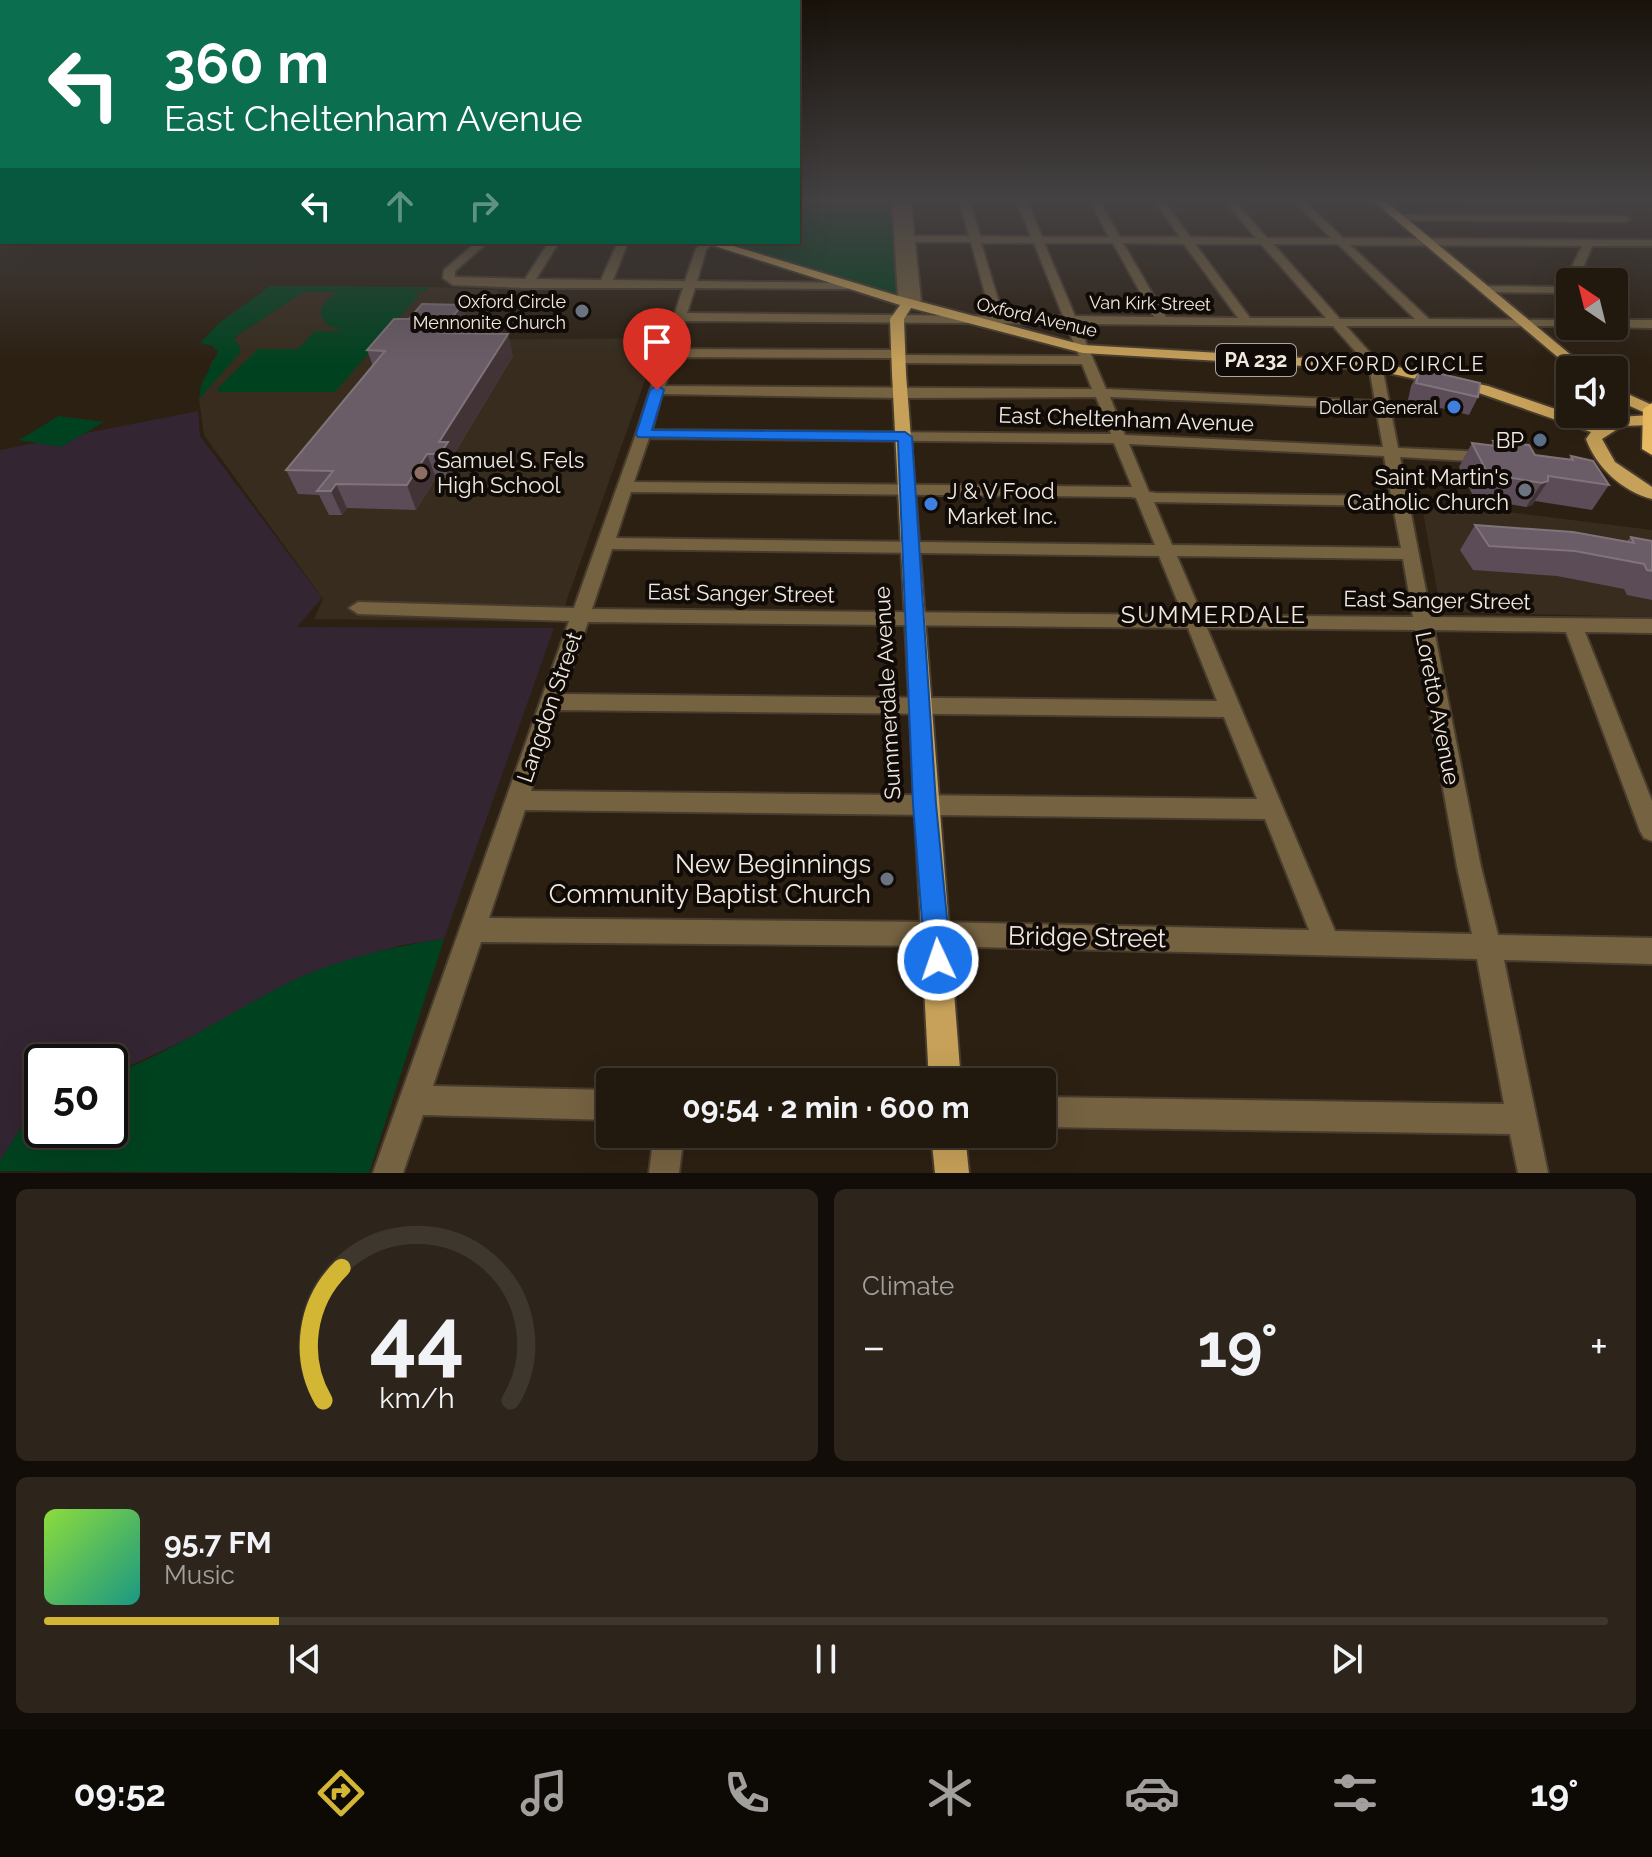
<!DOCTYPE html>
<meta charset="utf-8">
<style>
body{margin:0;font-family:Raleway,sans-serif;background:#2d251c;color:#f1f3f6;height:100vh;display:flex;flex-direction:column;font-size:30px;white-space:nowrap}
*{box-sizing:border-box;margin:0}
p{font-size:26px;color:#a2a09e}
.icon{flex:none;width:44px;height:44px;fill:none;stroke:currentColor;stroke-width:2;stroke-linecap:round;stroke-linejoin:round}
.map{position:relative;height:1173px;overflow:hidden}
.sheet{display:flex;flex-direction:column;gap:16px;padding:16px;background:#120d08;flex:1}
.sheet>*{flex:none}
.banner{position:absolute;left:0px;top:0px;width:800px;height:244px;box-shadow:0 8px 32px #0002,0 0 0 2px #3e372e;background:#0b6e4f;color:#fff;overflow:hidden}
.needle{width:52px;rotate:325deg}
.tools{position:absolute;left:1556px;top:268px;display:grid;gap:16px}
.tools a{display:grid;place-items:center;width:72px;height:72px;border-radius:8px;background:#21180e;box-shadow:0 8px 32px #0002,0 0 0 2px #3e372e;font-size:40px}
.speed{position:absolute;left:24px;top:1044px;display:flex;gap:16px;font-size:40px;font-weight:700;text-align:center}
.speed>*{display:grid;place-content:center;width:104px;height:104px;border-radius:50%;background:#21180e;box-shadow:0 8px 32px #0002,0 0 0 2px #3e372e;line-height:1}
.speed .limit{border:4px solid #111;border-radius:12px;background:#fff;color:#111}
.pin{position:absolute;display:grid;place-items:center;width:68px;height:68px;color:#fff;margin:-82px -34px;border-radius:50% 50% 50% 0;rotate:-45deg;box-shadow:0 0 8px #0007}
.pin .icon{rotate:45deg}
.me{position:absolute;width:88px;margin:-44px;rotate:357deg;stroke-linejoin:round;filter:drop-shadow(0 0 6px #0008)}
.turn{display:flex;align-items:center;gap:28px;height:168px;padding:0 32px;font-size:36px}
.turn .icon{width:104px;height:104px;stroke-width:2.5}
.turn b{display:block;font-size:56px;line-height:68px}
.lanes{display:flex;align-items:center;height:76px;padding:0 32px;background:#0003;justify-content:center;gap:40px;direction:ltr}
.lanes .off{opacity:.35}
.big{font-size:60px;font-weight:700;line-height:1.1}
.sheet .widget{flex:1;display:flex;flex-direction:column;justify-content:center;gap:12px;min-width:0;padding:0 28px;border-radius:12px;background:#2d251c}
.sheet .dial{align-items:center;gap:0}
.dial svg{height:208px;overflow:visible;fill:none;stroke:#3e372e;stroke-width:7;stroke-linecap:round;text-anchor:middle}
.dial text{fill:#f1f3f6;stroke:none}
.song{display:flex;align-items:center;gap:24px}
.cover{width:96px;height:96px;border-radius:12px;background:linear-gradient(135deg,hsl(90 70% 55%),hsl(170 70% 35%))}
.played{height:8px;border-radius:4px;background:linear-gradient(90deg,#d4b635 15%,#3e372e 15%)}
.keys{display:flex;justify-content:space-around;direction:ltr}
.heat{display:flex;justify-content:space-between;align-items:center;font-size:44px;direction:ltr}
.sheet .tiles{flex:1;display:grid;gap:16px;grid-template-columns:1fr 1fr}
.widget:last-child{grid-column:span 2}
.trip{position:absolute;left:596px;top:1068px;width:460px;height:80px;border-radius:8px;background:#21180e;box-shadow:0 8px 32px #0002,0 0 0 2px #3e372e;font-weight:700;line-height:80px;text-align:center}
.tabs{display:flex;height:128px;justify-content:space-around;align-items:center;background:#0d0a06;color:#a2a09e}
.tabs .icon{width:56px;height:56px}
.tabs .selected{color:#d4b635}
.tabs b{font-size:36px;color:#f1f3f6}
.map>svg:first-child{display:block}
</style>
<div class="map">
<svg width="1652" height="1173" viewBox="0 0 1652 1173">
<rect width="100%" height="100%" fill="#2c2012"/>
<!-- industrial -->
<polygon fill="#332531" points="198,411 200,436 322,598 297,627 554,628 444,939 402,945 336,964 282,986 196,1035 110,1075 110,1062 42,1062 42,1099 38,1101 0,1161 0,450"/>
<!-- education -->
<g fill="#372c1d">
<polygon points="429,287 499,290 467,340 660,338 559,622 314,619 323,599 204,435 199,399 212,361 240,347 234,340 239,334 303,292 427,291"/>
<polygon points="1421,501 1652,530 1652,617 1441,612"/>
</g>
<!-- green -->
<g fill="#00421f">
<polygon points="798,199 893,199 898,295 724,242 798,242"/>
<polygon points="270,286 429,287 427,291 414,291 420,294 335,392 220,392 217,389 258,349 298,349 315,331 342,331 326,324 320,314 324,303 337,292 303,292 239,334 234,340 241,348 239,354 199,399 201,385 218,352 213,346 200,343 218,324"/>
<polygon points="59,416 104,422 61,447 19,440"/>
<path d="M444,939L369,1173L0,1171V1161L38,1101L42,1099V1130H110V1075C170,1053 223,1017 280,987C330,961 389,947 444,939Z"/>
</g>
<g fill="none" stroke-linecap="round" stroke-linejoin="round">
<!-- minor casing -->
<g stroke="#483c2f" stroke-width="4">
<g id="minor">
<path d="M892,199H911L914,236H969L959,199H969L980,236L1031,237L1016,199H1026L1042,237H1109L1089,199H1098L1120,237H1180L1153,199H1162L1190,237L1256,238L1223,199H1233L1267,238H1331L1292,199H1302L1343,238L1652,240V246H1592L1577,282H1570V291L1565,293L1484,292L1478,289L1484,286L1562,287L1582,246L1350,245L1429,319L1570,320V326H1575H1346L1382,366L1398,448L1488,452L1496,457L1488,462L1400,457L1431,617L1652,619V633L1585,632L1652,801V841L1644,838L1640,831L1566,632L1434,630L1481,867L1498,935L1652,938V964L1504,960L1548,1173H1518L1510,1134L1042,1127V1097L1504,1104L1477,959L937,946L481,942L433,1086L610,1090V1120L423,1115L403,1173H373L569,621L358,614L349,608L358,602L574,608L636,434L683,288H527L453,285L443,278L444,270L477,242H488L455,271V277L525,279L549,242H559L536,279L601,280L618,242H628L613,280L685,281L696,249L702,242H713L706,250L697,281L847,283L853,286L847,289L695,288L687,313L991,316L971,242H915L921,301L904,305L898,297ZM981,243H1034L1063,316H1003ZM1044,243H1113L1154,317L1075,316ZM1123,243L1184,244L1238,318L1166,317ZM1195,244H1261L1326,318H1250ZM1273,244H1338L1415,319H1340ZM685,321L1066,324L1079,356L905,355L899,350L676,349ZM1078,324L1333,326L1369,367L1375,401L1106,389ZM674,357L893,358L899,363L1082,364L1092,389L665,386ZM662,394L901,398L1096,397L1111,434L652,430ZM1110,397L1376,409L1383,447L1125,435ZM649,438L1114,443L1132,487L634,482ZM1129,444L1384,456L1391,496L1156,493L1149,492ZM631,492L1131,497L1136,498L1155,545L616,538ZM1154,502L1393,506L1401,548L1172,545ZM612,549L1159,556L1183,615L592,609ZM1177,556L1403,559L1413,617L1202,615ZM588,622L1188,628L1217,701L563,694ZM1207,628L1415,630L1457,867L1472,934L1335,931ZM558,710L1224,717L1257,799L531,791ZM525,810L1265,819L1309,930L937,922L489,918Z"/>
<polygon points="1459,199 1596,199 1597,200 1592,203 1463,202"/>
<polygon points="1398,215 1625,216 1630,219 1625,222 1395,220 1395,216"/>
<polygon points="1614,320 1652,320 1652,328 1610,327 1614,326"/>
<polygon points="654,1134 684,1134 679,1173 649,1173"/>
</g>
</g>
<!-- major casing -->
<g stroke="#483c2f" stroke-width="4">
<g id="major">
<polygon points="1371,199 1383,199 1589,370 1573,370"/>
<path d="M702,242H720L895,295L1083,345L1375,362L1488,386L1599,424L1620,417L1650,415L1614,399V388L1619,390L1652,405V425L1622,426L1602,439L1615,462L1652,487V499C1623,492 1596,467 1586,439L1591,432L1479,393L1375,370L1083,353L911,308L904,319L906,374L961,1082H929L892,374L890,319L900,305Z"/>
<polygon points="931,1134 965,1134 969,1173 935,1173"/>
</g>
</g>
<!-- highway casing -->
<g stroke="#483c2f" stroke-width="4">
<polygon id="highway" points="1652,403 1652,455 1642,449 1643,409"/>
</g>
<!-- minor -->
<use href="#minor" fill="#756241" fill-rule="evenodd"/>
<!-- major -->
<use href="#major" fill="#c7a159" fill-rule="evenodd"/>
<!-- highway -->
<use href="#highway" fill="#e8ba61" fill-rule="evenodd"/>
</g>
<!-- wall -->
<g fill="#5b4c58">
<polygon points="462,305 468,326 462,334 513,356 453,456 456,466 449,478 436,478 416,510 347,508 342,515 329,515 319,495 298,494 286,470 373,366 367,350 409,319"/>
<polygon points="1420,369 1478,397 1469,415 1408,400 1411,386"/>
<polygon points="1493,441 1535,455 1569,459 1571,456 1609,485 1592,510 1535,501 1532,505 1526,507 1474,498 1459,467 1472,443 1491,445"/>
<polygon points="1475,525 1627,541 1631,537 1652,541 1652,600 1627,595 1624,589 1557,576 1473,570 1460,550"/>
</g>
<!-- shaded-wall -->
<g fill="#423336">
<polygon points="462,305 468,326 447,355 440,333"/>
<polygon points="508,334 513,356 453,456 456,466 449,478 440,454 439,442"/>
<polygon points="427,454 436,478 416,510 407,485"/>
<polygon points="1548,481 1532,505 1526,507 1542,483"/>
<polygon points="336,484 347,508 342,515 331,491"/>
</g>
<!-- building -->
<g fill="#6b5d67" stroke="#80737a" stroke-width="2">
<polygon points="422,304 462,305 440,333 508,334 439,442 448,442 440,454 427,454 407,485 336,484 331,491 317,491 333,471 286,470 385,351 367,350 394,319 409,319"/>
<polygon points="1420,369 1480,383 1478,397 1416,383"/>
<polygon points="1493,441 1529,445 1535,455 1573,460 1571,456 1593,461 1609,485 1548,476 1548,481 1542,483 1488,474 1472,443 1496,446"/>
<polygon points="1475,525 1573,532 1634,543 1631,537 1652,541 1652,571 1647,570 1644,564 1575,551 1489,546"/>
</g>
<!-- sky -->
<linearGradient id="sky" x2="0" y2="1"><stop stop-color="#18120a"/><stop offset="0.55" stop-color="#454244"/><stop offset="1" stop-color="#454244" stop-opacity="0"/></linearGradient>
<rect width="1652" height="364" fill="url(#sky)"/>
<!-- route -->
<polygon fill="#1a73e8" stroke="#114b97" stroke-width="2" points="657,385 664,390 652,430 905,432 912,437 936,804 951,960 948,969 938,973 929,969 925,960 913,804 898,441 638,437 636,434 650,390"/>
<!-- markers -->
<g fill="#6b7280" stroke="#100b06" stroke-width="3">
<circle cx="582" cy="311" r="8"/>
<circle cx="1525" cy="490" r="8"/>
<circle cx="887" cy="879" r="8"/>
</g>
<g fill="#3f7fe0" stroke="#100b06" stroke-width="3">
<circle cx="1454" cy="407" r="8"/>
<circle cx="931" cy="504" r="8"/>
</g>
<circle fill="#5c6f8a" stroke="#100b06" stroke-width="3" cx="1540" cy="440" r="8"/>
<circle fill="#8d6e63" stroke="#100b06" stroke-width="3" cx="421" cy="473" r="8"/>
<g text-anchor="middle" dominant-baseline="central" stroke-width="8" stroke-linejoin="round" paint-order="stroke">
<!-- far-poi labels -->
<g font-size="18" fill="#f1e9e0" stroke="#100b06" text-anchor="end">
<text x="566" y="301">Oxford Circle<tspan x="566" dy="21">Mennonite Church</tspan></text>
<text x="1438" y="407">Dollar General</text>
</g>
<!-- far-street labels -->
<g font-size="18" fill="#f1e9e0" stroke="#100b06">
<text transform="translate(1150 303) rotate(1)">Van Kirk Street</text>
<text transform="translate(1037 317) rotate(13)">Oxford Avenue</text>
</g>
<!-- shield labels -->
<rect fill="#100b06" stroke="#aea69f" stroke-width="2" x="1216" y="344" width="80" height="32" rx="6"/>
<g font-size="20" font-weight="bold" fill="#f1e9e0">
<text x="1256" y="360">PA 232</text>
</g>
<!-- far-neighbourhood labels -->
<g font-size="20" letter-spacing="2" fill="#f1e9e0" stroke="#100b06">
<text x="1395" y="364">OXFORD CIRCLE</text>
</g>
<!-- street labels -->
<g font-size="22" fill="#f1e9e0" stroke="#100b06">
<text transform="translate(1126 419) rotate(2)">East Cheltenham Avenue</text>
<text transform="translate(741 593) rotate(1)">East Sanger Street</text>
<text transform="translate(1437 600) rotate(1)">East Sanger Street</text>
<text transform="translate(887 693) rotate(-93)">Summerdale Avenue</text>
<text transform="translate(549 707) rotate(-71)">Langdon Street</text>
<text transform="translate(1438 708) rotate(79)">Loretto Avenue</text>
</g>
<!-- poi labels -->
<g font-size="22" fill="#f1e9e0" stroke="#100b06" text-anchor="end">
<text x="1524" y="440">BP</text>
<text x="437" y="460" text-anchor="start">Samuel S. Fels<tspan x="437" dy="25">High School</tspan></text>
<text x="1509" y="477">Saint Martin's<tspan x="1509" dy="25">Catholic Church</tspan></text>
<text x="947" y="491" text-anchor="start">J &amp; V Food<tspan x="947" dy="25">Market Inc.</tspan></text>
</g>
<!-- neighbourhood labels -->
<g font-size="24" letter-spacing="2" fill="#f1e9e0" stroke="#100b06">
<text x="1214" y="614">SUMMERDALE</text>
</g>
<!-- near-poi labels -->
<g font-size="26" fill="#f1e9e0" stroke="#100b06" text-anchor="end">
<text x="871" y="864">New Beginnings<tspan x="871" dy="30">Community Baptist Church</tspan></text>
</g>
<!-- near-street labels -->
<g font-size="26" fill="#f1e9e0" stroke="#100b06">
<text transform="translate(1087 937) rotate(1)">Bridge Street</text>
</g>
</g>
</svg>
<div class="tools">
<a><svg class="needle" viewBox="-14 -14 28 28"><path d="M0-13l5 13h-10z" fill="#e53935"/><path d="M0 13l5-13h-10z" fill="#a2a09e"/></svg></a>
<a><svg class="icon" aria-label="sound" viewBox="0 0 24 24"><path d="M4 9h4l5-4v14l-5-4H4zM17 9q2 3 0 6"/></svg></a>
</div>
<div class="speed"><div class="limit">50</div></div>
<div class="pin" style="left:657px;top:390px;background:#d93025"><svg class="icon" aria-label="arrive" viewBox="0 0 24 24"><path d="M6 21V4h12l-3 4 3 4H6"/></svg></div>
<svg class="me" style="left:938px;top:960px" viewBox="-20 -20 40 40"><circle r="17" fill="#1a73e8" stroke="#fff" stroke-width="3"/><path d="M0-11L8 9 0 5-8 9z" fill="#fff"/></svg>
<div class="trip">09:54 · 2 min · 600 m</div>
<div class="banner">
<div class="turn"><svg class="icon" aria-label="left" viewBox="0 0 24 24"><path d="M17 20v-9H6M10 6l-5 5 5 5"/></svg><div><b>360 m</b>East Cheltenham Avenue</div></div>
<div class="lanes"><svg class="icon" aria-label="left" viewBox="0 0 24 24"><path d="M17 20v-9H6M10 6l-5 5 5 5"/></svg><svg class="icon off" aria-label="ahead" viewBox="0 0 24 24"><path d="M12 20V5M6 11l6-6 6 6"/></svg><svg class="icon off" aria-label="right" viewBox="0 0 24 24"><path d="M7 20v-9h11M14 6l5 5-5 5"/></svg></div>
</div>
</div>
<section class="sheet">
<div class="tiles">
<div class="widget dial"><svg viewBox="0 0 100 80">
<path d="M14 69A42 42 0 1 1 86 69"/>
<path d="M14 69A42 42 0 0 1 21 18" stroke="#d4b635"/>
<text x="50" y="56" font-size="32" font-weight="700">44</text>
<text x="50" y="72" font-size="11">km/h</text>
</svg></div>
<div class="widget"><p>Climate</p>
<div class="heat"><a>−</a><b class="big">19°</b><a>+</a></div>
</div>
<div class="widget">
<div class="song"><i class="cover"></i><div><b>95.7 FM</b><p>Music</p></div></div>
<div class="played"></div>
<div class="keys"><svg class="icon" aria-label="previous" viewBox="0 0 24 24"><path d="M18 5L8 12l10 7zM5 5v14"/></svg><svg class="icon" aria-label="pause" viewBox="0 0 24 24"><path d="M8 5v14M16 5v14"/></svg><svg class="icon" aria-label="next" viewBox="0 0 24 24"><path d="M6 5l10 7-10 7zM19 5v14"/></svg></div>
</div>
</div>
</section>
<nav class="tabs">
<b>09:52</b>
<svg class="icon selected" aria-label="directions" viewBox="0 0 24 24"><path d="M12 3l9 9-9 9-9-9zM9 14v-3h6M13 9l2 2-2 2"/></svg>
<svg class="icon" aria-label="music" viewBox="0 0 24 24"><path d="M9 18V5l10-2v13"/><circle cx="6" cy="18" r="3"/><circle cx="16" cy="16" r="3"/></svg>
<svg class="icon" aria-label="phone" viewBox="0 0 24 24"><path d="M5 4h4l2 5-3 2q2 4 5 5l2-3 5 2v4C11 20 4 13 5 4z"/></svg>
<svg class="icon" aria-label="climate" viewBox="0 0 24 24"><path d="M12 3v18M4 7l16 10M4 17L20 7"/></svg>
<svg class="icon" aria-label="car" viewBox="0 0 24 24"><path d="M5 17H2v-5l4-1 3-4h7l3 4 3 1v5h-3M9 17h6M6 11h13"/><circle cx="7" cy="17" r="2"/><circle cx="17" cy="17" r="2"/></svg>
<svg class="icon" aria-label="filters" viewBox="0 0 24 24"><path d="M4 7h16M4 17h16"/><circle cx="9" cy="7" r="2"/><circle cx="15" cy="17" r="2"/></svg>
<b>19°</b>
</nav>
